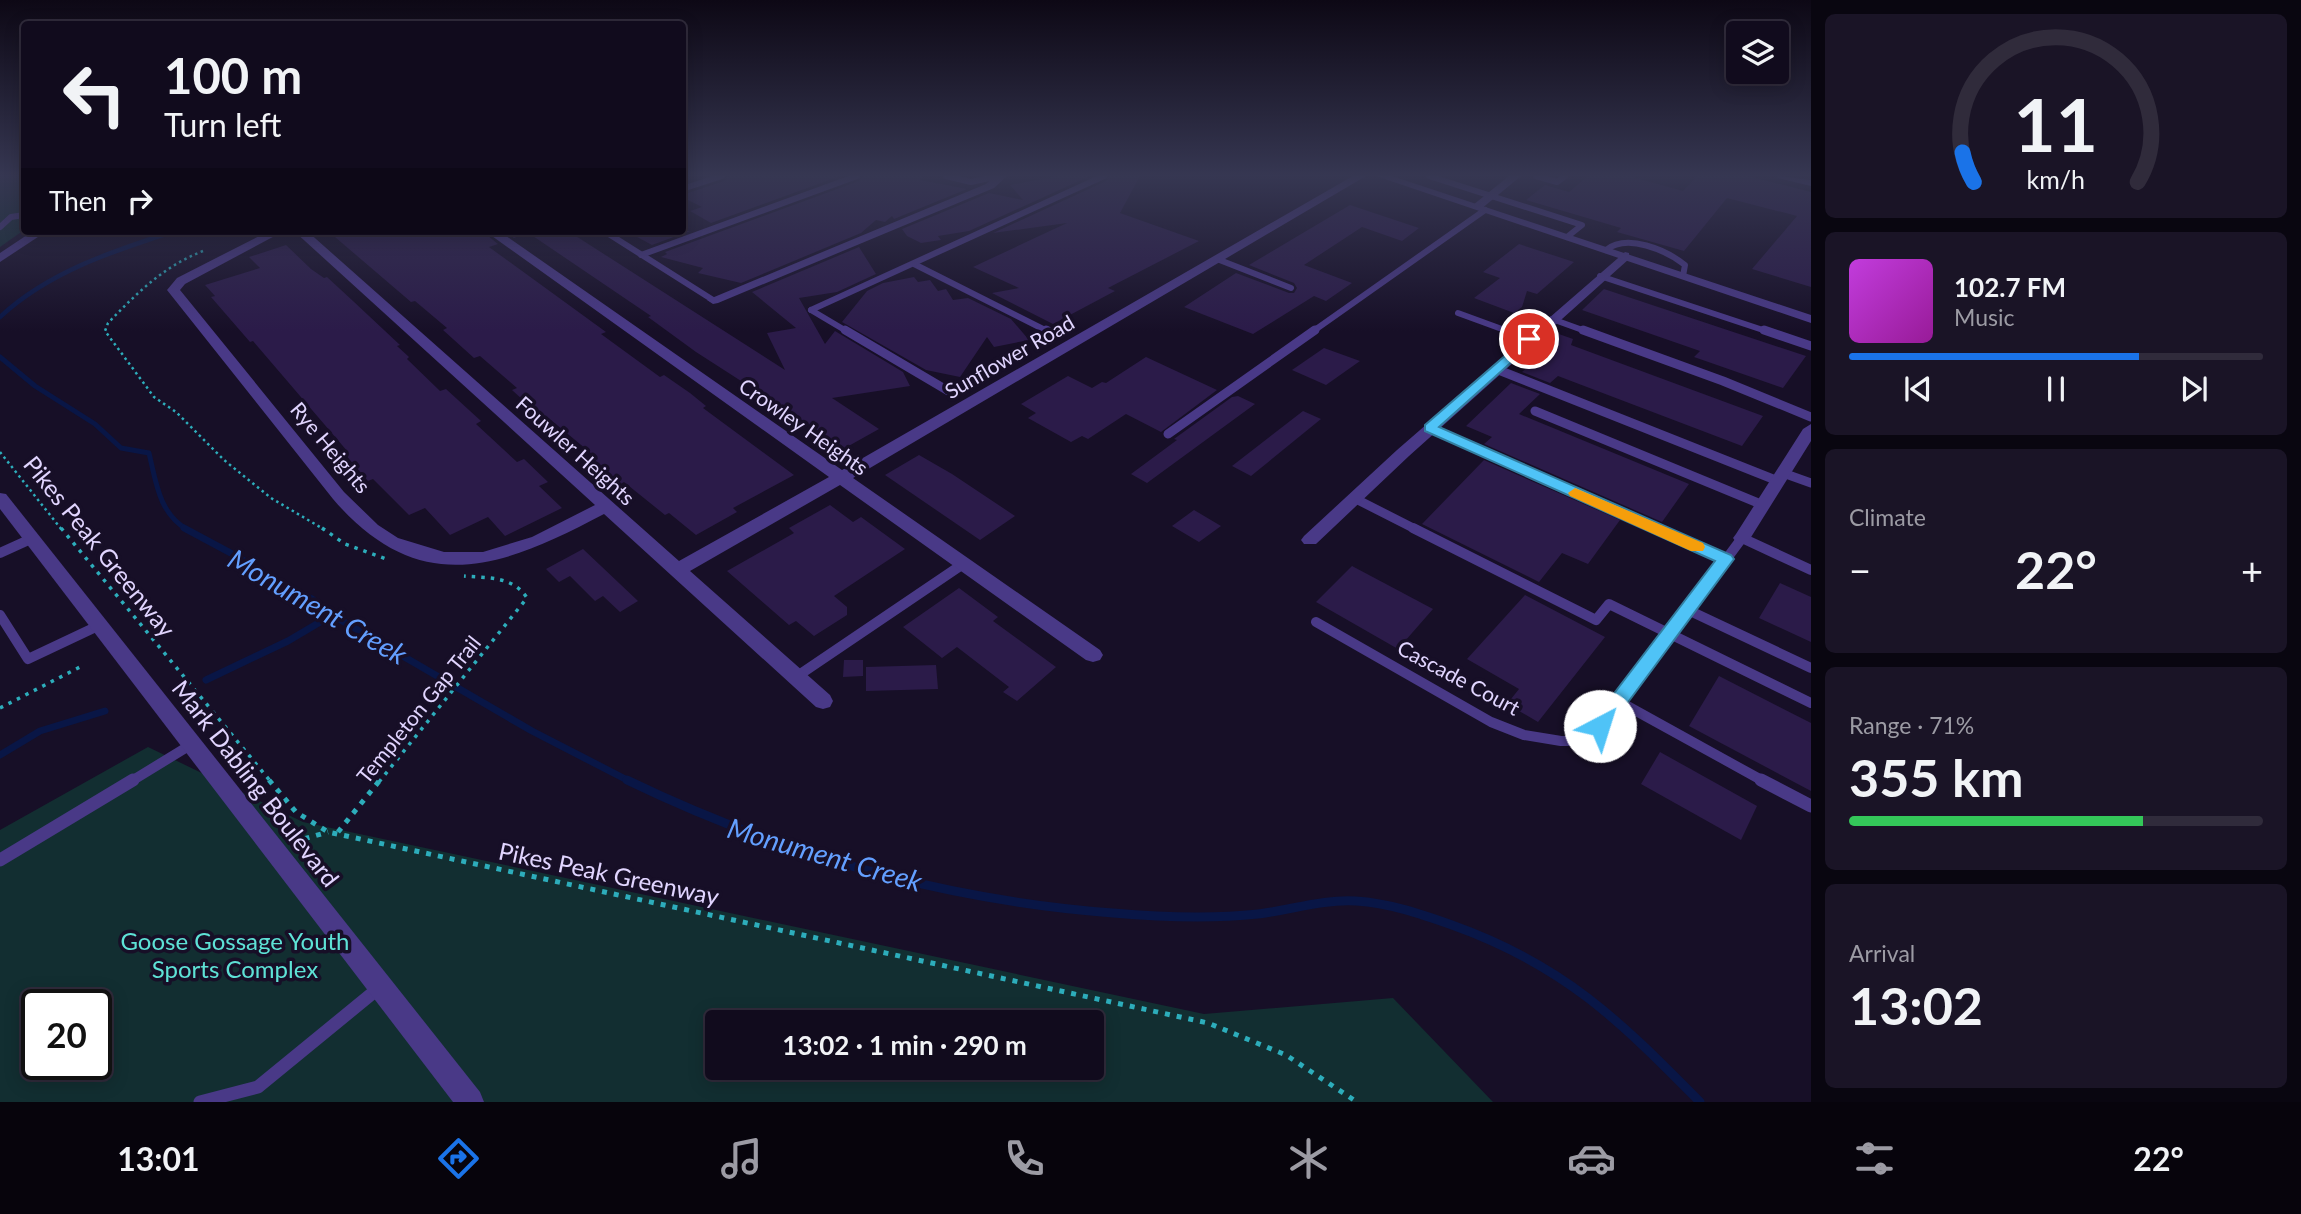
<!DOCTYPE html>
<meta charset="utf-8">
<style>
body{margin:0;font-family:Lato,sans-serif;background:#1a1426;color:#f1f3f6;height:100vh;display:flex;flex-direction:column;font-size:26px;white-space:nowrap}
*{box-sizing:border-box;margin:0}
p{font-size:23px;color:#9c9ba4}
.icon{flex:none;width:38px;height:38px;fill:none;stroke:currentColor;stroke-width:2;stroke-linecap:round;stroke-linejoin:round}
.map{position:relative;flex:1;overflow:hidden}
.side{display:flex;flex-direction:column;gap:14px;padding:14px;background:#090610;width:490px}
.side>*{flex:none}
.hud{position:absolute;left:21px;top:21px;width:665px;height:214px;border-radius:7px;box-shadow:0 4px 18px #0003,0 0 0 2px #302b3b;background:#110b1d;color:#f1f3f6;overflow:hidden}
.fabs{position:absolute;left:1726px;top:21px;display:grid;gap:14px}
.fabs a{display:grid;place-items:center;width:63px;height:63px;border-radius:7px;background:#110b1d;box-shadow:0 4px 18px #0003,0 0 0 2px #302b3b;font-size:35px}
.speed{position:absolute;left:21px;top:989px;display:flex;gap:14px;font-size:35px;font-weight:700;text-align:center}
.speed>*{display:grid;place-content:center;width:91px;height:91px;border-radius:50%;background:#110b1d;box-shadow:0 4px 18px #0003,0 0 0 2px #302b3b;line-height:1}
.speed .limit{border:4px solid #111;border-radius:10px;background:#fff;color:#111}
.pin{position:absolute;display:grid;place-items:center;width:60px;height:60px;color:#fff;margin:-30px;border:4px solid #fff;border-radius:50%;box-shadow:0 2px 7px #0007}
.me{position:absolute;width:77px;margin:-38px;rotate:40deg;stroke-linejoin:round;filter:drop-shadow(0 0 5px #0008)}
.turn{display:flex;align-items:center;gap:24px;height:147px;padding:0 28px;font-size:32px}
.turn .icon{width:91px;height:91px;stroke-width:2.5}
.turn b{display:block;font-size:49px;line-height:60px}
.then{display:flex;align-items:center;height:66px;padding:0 28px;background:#0003;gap:14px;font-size:26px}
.big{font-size:52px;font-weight:700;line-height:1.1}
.side .tile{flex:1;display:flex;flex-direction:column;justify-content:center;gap:10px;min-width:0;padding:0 24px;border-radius:10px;background:#1a1426}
.side .dial{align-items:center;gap:0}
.dial svg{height:182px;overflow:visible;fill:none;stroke:#302b3b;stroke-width:7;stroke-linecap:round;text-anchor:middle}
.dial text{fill:#f1f3f6;stroke:none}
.song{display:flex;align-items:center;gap:21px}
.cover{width:84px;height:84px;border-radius:10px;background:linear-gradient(135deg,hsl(290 70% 55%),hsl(300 70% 35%))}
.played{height:7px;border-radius:4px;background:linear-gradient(90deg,#1a73e8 70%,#302b3b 70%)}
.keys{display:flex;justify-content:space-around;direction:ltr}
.heat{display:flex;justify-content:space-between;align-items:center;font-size:38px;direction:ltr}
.charge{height:10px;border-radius:5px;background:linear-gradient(90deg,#34c759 71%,#302b3b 0)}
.trip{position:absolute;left:705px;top:1010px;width:399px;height:70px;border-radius:7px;background:#110b1d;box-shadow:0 4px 18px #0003,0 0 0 2px #302b3b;font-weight:700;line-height:70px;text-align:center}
.dock{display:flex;height:112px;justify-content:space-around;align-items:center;background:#07040c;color:#9c9ba4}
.dock .icon{width:49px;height:49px}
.dock .on{color:#1a73e8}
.dock b{font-size:32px;color:#f1f3f6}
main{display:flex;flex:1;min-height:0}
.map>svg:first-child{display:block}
</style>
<main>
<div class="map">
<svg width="1811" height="1102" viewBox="0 0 1811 1102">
<rect width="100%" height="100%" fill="#170f27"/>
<!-- green -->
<g fill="#122e31" fill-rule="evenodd">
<polygon points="0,176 24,176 24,230 0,247"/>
<path d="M148,747L303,822L1204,1014L1393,998L1493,1102H0V830ZM37,1004H96V1064H37ZM718,1022H1092V1068H718Z"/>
</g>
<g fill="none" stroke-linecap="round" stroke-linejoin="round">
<!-- stream-far3 -->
<path stroke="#091646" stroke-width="4.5" d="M0,317C48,272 113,251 175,231"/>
<!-- stream-far2 -->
<path stroke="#091646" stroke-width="5" d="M0,357L35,386L95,424L121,448L149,453C156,482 159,514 188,530"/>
<!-- stream-far1 -->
<g stroke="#091646" stroke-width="7">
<polyline points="184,528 240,558 278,585 312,599 332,615 532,731 631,782"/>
<polyline points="206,680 288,641 332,615"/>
<polyline points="0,755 40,731 105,711"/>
</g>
<!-- stream -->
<path stroke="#091646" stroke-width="9" d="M627,780C780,854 943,900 1113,913C1160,917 1210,919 1258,914C1291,910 1323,899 1356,901C1389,903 1421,914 1452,925C1564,965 1619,1020 1700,1102"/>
</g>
<!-- building -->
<g fill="#2b1b49">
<polygon points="728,176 840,176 711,223 690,211 702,207 682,197 682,195 724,181"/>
<polygon points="863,176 924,176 920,180 967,189 894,219 892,216 885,222 876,220 861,233 741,283 698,273 703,268 661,257 667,254 665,252 859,181"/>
<polygon points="1058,176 1090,176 969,231 938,236 941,240 921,243 907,236 902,229 989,193 1023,200 1010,185"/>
<polygon points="1110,176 1140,176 1120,213 1199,241 1108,288 1115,291 1053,324 992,293 1019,288 973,267 1067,223 993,233 1106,181"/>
<polygon points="1588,176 1629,176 1683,191 1697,176 1748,176 1811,192 1811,287 1752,269 1797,216 1727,198 1684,251 1617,232 1621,228 1526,200 1545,185 1569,192"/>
<polygon points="1350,205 1419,228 1402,241 1362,227 1304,265 1352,283 1326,301 1314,296 1253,334 1184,307 1236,273 1289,293 1294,293 1297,288 1294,283 1249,265"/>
<polygon points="328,231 482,231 498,244 489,247 606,332 601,334 660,377 664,375 690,393 706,406 703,408 794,475 733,508 737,512 696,535 669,513 665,515 624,482 619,485 592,461 598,459 551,420 547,422 512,390 517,388 480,356 474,358 443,330 447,328 415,301 411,302"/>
<polygon points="504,231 568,231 785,370 767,333 796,328 752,292 859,247 876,274 837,292 799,298 825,344 835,331 903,372 910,386 832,398 879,429 845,448 696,352 648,317 651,316 527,232 514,238"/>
<polygon points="626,231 690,231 652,245"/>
<polygon points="1519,244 1574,262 1537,294 1527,291 1522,307 1514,313 1474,298 1500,278 1483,272"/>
<polygon points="286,245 311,269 324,278 327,277 353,301 400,345 397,346 409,357 407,359 440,391 446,389 481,421 476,424 517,462 524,459 548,482 539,486 562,508 505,536 488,517 450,535 425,508 409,515 373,479 368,481 344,453 348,452 253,341 250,342 211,297 215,296 205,285 260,268 249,257"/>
<polygon points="914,277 918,282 930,280 938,291 946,289 953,300 968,298 1011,319 1029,340 994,347 987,337 960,377 926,370 842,322 867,291 883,283"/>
<polygon points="1604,289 1806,356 1783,388 1694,357 1700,351 1582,310"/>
<polygon points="1556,333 1573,339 1571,345 1763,416 1742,446 1558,376 1550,383 1522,372 1530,365 1524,363"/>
<polygon points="1324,348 1360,361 1326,385 1292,370"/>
<polygon points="1146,357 1217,390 1161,432 1126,414 1088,439 1082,436 1071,442 1028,418 1036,413 1021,404 1068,376 1092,388 1102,382 1106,383"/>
<polygon points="1511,383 1540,394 1519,414 1689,484 1662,522 1484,444 1492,437 1466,426"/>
<polygon points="1238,396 1255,404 1147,483 1131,474 1177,440 1174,439 1232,397"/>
<polygon points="1303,411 1321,419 1251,476 1232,466"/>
<polygon points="919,455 952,474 1015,516 980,540 885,475"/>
<polygon points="1484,460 1620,520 1588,564 1562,553 1539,582 1422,524"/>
<polygon points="830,505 853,522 861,517 905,549 834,596 847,607 847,615 814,636 796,621 789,625 727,571 794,533 789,528"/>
<polygon points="1194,510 1221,526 1199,542 1172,526"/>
<polygon points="583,549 638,601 620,612 603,596 595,601 570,576 559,582 546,569"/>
<polygon points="1352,566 1433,609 1398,649 1316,602"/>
<polygon points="1780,583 1811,597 1811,642 1759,618"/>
<polygon points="959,588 998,617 993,621 1056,667 1017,701 1003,692 1009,687 957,647 942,658 903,627"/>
<polygon points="1525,595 1605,637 1538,722 1507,704 1519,689 1467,659"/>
<polygon points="844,660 863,660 863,676 843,677"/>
<polygon points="936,665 938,689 866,691 866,667"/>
<polygon points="1719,676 1811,723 1811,791 1689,726"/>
<polygon points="1660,752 1757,806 1741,840 1641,784"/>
</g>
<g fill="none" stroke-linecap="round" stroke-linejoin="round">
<!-- path-far2 -->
<g stroke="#2dadbb" stroke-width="2.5" stroke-dasharray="2.5 3.5" stroke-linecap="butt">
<path d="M203,251C164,266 137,293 108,323L105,331L154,397L176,412L224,460L271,498L325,530"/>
<polyline points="0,452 62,530"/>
</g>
<!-- path-far1 -->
<g stroke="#2dadbb" stroke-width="3.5" stroke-dasharray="3.5 6" stroke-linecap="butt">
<polyline points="61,528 271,782"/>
<polyline points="322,528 345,544 389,560"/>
<polyline points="0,708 82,666"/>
<path d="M379,782L527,598C513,576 487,578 464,576"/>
</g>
<!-- path -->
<g stroke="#2dadbb" stroke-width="5" stroke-dasharray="5 7" stroke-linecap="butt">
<polyline points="269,780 296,812 328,832 1208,1023 1286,1055 1357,1102"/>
<polyline points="338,832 380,780"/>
<polyline points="293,842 328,832"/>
</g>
<!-- service-far3 -->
<g stroke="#493987" stroke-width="6">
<polyline points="946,176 971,182 998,176"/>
<polyline points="1429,176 1582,225 1567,237"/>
<polyline points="1536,176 1557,182 1565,176"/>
<polyline points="682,189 722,176"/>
<polyline points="0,227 11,217 24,215"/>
<polyline points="604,231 713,300"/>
<path d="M1606,250C1627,233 1666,250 1685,265L1683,276"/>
<polyline points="641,255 857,176"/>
<polyline points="1217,259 1291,288"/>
<polyline points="914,264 1049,332"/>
<polyline points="1600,276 1769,332"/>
<polyline points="811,310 1104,176"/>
<polyline points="811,310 848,332"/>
<polyline points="1458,313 1510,332"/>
<polyline points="1552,319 1588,332"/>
<polyline points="1312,332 1485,210"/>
</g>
<!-- service-far2 -->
<g stroke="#493987" stroke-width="9">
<polyline points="845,330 950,392"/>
<polyline points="1046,330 1055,335"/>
<polyline points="1505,330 1529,339"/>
<polyline points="1583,330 1723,381 1811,417"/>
<polyline points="1764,330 1811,346"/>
<polyline points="1496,369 1778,481"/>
<polyline points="1535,411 1763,505"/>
<polyline points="1430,428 1659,530"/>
<polyline points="1168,434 1315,330"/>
<polyline points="1783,473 1811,483"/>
<polyline points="1354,498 1417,530"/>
</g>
<!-- service-far1 -->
<g stroke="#493987" stroke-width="10">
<polyline points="1413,528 1596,620 1609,604 1811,703"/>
<polyline points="1655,528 1725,559"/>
<polyline points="0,553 33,538"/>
<polyline points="1688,610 1811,668"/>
<polyline points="0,615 28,659 100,625"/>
<polyline points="1316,622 1491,722 1524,735 1561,741 1586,741 1613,712 1742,538 1811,570"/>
<polyline points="796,677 963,564"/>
<polyline points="1620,702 1765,782"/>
<polyline points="130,782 192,744"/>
</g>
<!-- service -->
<g stroke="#493987" stroke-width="13">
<polyline points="1761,780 1811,806"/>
<polyline points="0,860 133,780"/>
<polyline points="200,1102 258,1087 380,987"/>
</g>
<!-- minor -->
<g fill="#493987" fill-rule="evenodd">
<polygon points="995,176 1007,176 994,188 718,303 713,304 707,300 986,184"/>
<path d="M1353,176H1366L853,478L1100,650L1103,655L1100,660L1093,662L1086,660L840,485L690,571L830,695L833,701L830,707L823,709L816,707L604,514C502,568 420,600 333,499L167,290L177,278L269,231H284L185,284L180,290L344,492L378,525L398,538L444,552H483L532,537L595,505L294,231H307L679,561L829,477L485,231H499L842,470Z"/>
<polygon points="1509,176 1521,176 1481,209 1473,209 1473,205"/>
<polygon points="1777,176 1811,180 1811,186 1778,178"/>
<polygon points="1625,252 1629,253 1629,259 1409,456 1316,544 1304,544 1301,540 1304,536 1397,450"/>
<polygon points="1811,424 1811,441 1748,542 1736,542 1733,538 1736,534 1803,429"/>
</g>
<!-- tertiary -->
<g fill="#493987" fill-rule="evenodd">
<polygon points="1376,176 1392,176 1811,315 1811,323"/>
<polygon points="33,231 47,231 0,262 0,253"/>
<polygon points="0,493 6,494 480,1092 484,1102 453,1102 0,509"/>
</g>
</g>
<!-- sky -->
<linearGradient id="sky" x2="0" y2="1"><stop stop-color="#0d0815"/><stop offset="0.53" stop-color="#363752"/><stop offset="1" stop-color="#363752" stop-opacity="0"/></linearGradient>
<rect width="1811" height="331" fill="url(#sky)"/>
<!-- route -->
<polygon fill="#4fc3f7" stroke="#337fa1" stroke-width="2" points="1529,335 1534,337 1534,342 1439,427 1731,555 1734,559 1606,732 1600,734 1593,732 1590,726 1593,721 1715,561 1425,431 1425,425"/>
<!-- slow -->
<polygon fill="#f59e0b" points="1575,488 1703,543 1705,547 1703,551 1691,551 1570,496 1568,493"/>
<g text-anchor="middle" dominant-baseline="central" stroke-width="7" stroke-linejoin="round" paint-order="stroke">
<!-- street labels -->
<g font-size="21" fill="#e1d5ff" stroke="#170f27">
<text transform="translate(1009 356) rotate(-30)">Sunflower Road</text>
<text transform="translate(804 426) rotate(35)">Crowley Heights</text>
<text transform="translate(331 447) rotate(50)">Rye Heights</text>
<text transform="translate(576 450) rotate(42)">Fouwler Heights</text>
<text transform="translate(1459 677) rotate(28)">Cascade Court</text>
<text transform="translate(418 709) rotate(-51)">Templeton Gap Trail</text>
</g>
<!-- near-street labels -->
<g font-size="24" fill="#e1d5ff" stroke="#170f27">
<text transform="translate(100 546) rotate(51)">Pikes Peak Greenway</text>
<text transform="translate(256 783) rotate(52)">Mark Dabling Boulevard</text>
<text transform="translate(609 873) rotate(12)">Pikes Peak Greenway</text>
</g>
<!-- near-park labels -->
<g font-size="24" fill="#5ee2d6" stroke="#170f27">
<text x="235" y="940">Goose Gossage Youth<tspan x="235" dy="28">Sports Complex</tspan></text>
</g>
<!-- near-water labels -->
<g font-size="28" font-style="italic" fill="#639fff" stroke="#170f27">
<text transform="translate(318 606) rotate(30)">Monument Creek</text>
<text transform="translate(825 854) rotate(16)">Monument Creek</text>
</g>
</g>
</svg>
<div class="fabs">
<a><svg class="icon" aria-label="layers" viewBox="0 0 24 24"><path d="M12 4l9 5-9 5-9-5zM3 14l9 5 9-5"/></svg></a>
</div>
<div class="speed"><div class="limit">20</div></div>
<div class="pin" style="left:1529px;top:339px;background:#d93025"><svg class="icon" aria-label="arrive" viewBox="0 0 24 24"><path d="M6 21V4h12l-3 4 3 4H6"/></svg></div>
<svg class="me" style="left:1600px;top:726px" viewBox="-20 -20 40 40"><circle r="19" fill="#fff"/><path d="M0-13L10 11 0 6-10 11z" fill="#4fc3f7"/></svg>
<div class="trip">13:02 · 1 min · 290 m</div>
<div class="hud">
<div class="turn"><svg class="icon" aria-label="left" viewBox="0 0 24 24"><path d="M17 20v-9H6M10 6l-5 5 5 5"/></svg><div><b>100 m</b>Turn left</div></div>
<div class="then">Then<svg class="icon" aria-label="right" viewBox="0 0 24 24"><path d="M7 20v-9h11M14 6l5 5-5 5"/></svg></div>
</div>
</div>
<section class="side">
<div class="tile dial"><svg viewBox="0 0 100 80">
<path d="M14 69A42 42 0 1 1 86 69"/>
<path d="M14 69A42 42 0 0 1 9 56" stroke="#1a73e8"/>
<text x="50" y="56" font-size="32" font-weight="700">11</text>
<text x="50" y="72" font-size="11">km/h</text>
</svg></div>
<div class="tile">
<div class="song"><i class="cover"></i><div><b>102.7 FM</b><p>Music</p></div></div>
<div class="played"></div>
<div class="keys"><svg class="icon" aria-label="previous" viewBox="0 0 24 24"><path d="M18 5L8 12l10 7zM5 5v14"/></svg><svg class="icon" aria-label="pause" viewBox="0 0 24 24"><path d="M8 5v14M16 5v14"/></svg><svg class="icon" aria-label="next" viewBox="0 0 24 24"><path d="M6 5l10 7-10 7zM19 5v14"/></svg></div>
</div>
<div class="tile"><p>Climate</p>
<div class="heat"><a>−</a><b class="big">22°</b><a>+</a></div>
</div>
<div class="tile"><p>Range · 71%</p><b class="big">355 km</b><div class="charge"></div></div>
<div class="tile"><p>Arrival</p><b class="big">13:02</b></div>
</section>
</main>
<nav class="dock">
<b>13:01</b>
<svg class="icon on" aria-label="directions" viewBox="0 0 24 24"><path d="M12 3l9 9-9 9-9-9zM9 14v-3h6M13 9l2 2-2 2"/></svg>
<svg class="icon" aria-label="music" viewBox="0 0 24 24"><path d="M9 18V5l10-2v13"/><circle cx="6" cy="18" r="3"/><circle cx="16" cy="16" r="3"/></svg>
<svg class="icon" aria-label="phone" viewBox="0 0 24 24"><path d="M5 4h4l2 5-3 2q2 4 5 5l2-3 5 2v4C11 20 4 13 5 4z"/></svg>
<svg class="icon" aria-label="climate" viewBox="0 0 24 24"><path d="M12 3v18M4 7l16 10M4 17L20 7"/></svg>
<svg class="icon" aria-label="car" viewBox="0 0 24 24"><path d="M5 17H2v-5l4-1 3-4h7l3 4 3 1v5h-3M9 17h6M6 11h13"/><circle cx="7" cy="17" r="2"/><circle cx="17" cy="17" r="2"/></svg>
<svg class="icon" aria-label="filters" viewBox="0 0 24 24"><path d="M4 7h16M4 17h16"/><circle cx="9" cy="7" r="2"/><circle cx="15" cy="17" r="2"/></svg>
<b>22°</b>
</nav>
